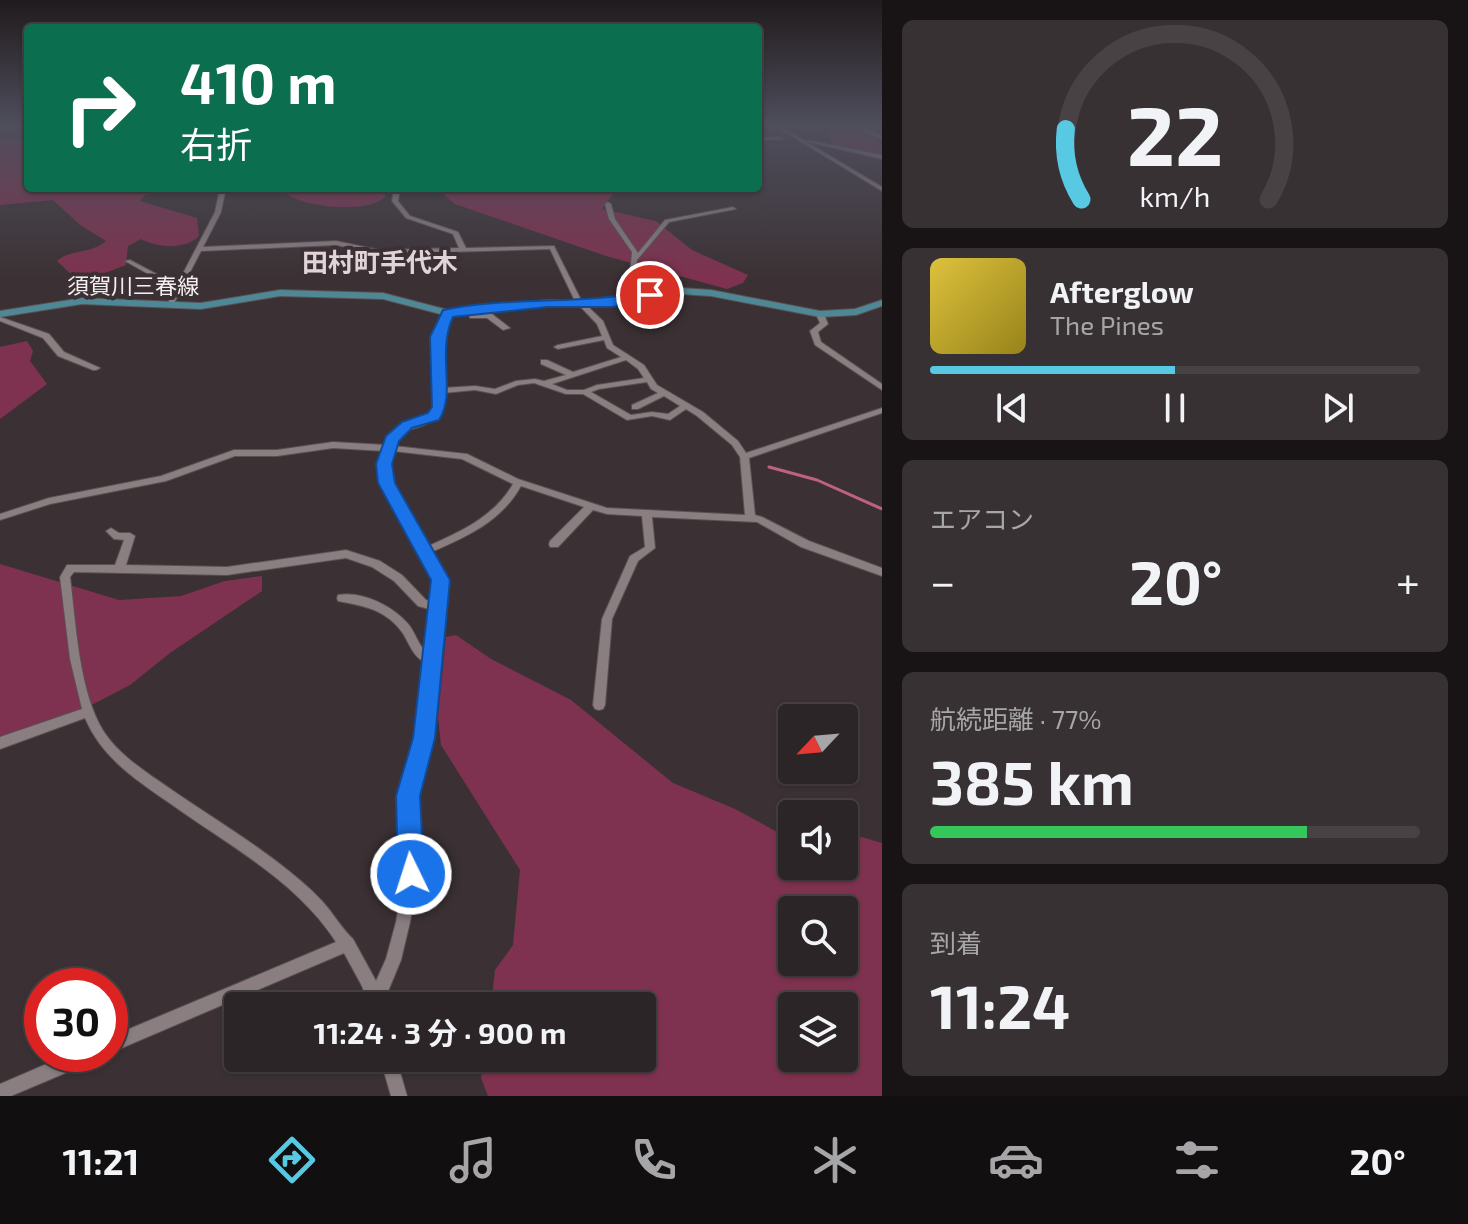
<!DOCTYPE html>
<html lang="ja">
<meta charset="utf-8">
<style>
body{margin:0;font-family:"Exo 2","Noto Sans JP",sans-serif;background:#383133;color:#f1f3f6;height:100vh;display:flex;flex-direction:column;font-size:30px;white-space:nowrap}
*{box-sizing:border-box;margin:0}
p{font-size:26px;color:#a6a5a7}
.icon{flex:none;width:44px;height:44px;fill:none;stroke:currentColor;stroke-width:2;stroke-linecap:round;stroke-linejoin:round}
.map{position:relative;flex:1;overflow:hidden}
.details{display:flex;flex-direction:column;gap:20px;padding:20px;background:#181415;width:586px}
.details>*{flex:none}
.guide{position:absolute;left:24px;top:24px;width:738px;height:168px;border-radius:8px;box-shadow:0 2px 6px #0004,0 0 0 2px #484244;background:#0b6e4f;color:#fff;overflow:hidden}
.needle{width:52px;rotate:244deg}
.buttons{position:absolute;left:778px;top:704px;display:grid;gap:16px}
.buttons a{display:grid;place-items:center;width:80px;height:80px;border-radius:8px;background:#2c2527;box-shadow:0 2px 6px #0004,0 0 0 2px #484244;font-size:40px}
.speed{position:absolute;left:24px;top:968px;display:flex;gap:16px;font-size:40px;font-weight:700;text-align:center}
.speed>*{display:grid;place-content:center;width:104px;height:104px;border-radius:50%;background:#2c2527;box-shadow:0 2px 6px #0004,0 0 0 2px #484244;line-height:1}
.speed .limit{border:12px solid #d22;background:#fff;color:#111}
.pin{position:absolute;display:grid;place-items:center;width:68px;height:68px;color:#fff;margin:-34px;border:4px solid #fff;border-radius:50%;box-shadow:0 2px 8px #0007}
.me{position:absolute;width:88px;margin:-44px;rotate:356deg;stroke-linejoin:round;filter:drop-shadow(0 0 6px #0008)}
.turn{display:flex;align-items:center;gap:28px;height:168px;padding:0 24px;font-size:36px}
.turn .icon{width:104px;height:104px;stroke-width:2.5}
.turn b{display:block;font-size:56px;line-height:68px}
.big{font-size:60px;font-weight:700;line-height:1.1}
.details .widget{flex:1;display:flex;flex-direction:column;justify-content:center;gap:12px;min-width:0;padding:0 28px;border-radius:12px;background:#383133}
.details .dial{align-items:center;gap:0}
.dial svg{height:208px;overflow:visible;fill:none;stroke:#484244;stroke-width:7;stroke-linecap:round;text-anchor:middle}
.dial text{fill:#f1f3f6;stroke:none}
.song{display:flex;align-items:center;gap:24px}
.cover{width:96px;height:96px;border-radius:12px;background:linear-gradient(135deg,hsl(50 70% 55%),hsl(50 70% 35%))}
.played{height:8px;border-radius:4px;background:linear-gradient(90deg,#57c9e3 50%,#484244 50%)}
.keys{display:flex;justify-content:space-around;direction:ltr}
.heat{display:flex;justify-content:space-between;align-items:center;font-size:44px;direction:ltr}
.charge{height:12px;border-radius:6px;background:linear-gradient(90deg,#34c759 77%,#484244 0)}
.trip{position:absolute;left:224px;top:992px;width:432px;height:80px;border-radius:8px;background:#2c2527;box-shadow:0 2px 6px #0004,0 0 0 2px #484244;font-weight:700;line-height:80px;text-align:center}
.dock{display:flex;height:128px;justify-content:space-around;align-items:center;background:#120f10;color:#a6a5a7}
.dock .icon{width:56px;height:56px}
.dock .selected{color:#57c9e3}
.dock b{font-size:36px;color:#f1f3f6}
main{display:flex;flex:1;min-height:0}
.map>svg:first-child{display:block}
</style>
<main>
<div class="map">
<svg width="882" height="1096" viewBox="0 0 882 1096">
<rect width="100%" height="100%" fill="#3b3134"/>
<!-- green -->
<g fill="#7f324f" fill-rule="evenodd">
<polygon points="842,126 865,133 882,144 882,154 839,147 830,141 826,129"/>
<path d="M0,137L28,140V188H196L145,195L140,201L197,218L199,236C184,251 156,247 141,239L128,246L126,265L84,281L76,279L57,261C69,249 92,254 106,241L80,225L53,200L0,205Z"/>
<path d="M280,188H382L386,196C369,215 294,208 280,188Z"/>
<polygon points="447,188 617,188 602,209 656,221 692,250 748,275 743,283 727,289 606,256 455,204 444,195"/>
<polygon points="27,341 33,351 30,361 47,384 0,419 0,347"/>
<polygon points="0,564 119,600 181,596 225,581 262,576 262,591 170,653 130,685 51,726 0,736"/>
<path d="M456,635L491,659L571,700L673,783L735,809L792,840V866H844V858L858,836L882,843V1096H488L481,1078L485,1058H642V1006H491L495,970L513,945L520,870L441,745L438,717L446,637ZM844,910V962H792V910ZM844,1006V1058H792V1006Z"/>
</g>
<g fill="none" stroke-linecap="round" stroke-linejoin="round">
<!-- stream -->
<polyline stroke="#bd6281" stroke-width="3" points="769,467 817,480 882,509"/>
<!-- river -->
<polygon fill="#bd6281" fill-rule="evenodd" points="850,126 861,126 882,135 882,140"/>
<!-- minor casing -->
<g stroke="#595152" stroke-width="2">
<g id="minor">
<polygon points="775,126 780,126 882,187 882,191"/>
<polygon points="781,137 783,139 765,140 758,144 758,141 764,138"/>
<polygon points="808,140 882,155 882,159 808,142"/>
<path d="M220,188H226L221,212L203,247L336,241L379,250L459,248L453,234L406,218L392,201L394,188H400L398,201L410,216L458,232L466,248L554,246L581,300L603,321L613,345L644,365L657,385L703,412L738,441L746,453L882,408V413L749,458L755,515L762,517L809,541L882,568V576L801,547L757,522L652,517L655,548L638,561L612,619L605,705L603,709L599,710L595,709L593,705L602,619L630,556L645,547L642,516L607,514L593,510L558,547H550L549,544L550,541L584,507L521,486C501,522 466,537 429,553L445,580L443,605L444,608L442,611L430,738L415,796L418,874L410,922L401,960L384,1001L385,1006H369L362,986L344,953L110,1053V1037L336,942C297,881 228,845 171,804C136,780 102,758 85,718L0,749V737L82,709L70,659L60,577L67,565H115L124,540L114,539L106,531L111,528L119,533H130L135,536L126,565L227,567L346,550L380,561L402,575L426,600L432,602L435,580L390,503L380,464L384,451L333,448L277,456H235L166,481L50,504L0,520V514L49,498L161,476L234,450H277L333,442L386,445C396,419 408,430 425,418C429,415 432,410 435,407L433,337L446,312L452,313L441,337L442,388L475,386L495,389L516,381L535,379L544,381L566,375L541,364V360H547L573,372L621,357L607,348L604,340L558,349L554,347L558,345L602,336L597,324L575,301L550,249L379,254L336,245L201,251L173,305L168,306L167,305L175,289L125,261L130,260L177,285L215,212ZM626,360L638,369L644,378L597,385L584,390H567L552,384ZM647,382L651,389L658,393L632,405V409H638L664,396L680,406L668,414L652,412L631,415L591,392L599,389ZM534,383L566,394H583L627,420L652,416L670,420L686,409L697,416L732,445L740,457L745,515L607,508L518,479L467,454L394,446C402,427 413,431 428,423C434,419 439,412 443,407V393L475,390L496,394L518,385ZM393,451L462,459L513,484C494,517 460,532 426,547L400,503L388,464ZM346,558L372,567L394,581L418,606L432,610L427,653C418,645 416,634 409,625C393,606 363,591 338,595L337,598L338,601C364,606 385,609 402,632C410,644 412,656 426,663L418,738L401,796L404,874L396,922L386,959L376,981L353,939C342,929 333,913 322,901C308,886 292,873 276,861C242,835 205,813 169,788C146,772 120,756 104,732C79,693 76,624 70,577L74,572L227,575Z"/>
<polygon points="608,202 611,204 615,219 638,253 665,220 733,207 736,209 669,222 637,260 636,274 653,295 650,297 648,296 630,274 632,252 609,219 605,204"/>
<polygon points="472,310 474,311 476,314 492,314 510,328 503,330 487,318 470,318 468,312"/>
<polygon points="817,312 823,312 828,324 818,332 821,342 882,384 882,390 815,345 810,331 820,323 816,314"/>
<polygon points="0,317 49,334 64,352 100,368 96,370 93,370 58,356 43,338 0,321"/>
<polygon points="70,1054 98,1054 96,1060 11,1096 0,1096 0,1084"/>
<polygon points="380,1058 396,1058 407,1096 391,1096"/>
</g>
</g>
<!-- major casing -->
<g stroke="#595152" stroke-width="2">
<polygon id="major" points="681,288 711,290 820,311 855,309 882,300 882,306 856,315 820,317 711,296 681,294 612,306 547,306 448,316 383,299 280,296 201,309 82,304 0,317 0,311 82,298 201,303 280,290 383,293 448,310 547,300 612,300"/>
</g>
<!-- minor -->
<use href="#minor" fill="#8a7e81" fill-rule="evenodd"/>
<!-- major -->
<use href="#major" fill="#4e8896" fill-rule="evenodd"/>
</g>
<!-- sky -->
<linearGradient id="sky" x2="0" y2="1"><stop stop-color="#201b1d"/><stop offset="0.45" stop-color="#4f4e5c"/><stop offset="1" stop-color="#4f4e5c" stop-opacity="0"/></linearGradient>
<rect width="882" height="279" fill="url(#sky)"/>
<!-- route -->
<path fill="#1a73e8" stroke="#114b97" stroke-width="2" d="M650,291L657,295L655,298L612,307H547L453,317C436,354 457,392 439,420L412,428L399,441L392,464L395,483L450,580L435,738L420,796L424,874L420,883L411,887L402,883L398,874L396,796L413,738L431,580L378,483L376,464L386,436L402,422L428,413L432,407L430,337L443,310C512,296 582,305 650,291Z"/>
<g text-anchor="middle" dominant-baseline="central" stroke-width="8" stroke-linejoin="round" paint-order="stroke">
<!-- far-street labels -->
<g font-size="22" fill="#f5eff0" stroke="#3b3134">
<text x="133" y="285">須賀川三春線</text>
</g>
<!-- far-quarter labels -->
<g font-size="26" font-weight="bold" fill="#e1d4d8" stroke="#3b3134">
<text x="380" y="261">田村町手代木</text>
</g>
</g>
</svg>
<div class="buttons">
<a><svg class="needle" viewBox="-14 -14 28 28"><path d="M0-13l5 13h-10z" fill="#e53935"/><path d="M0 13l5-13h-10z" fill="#a6a5a7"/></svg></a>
<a><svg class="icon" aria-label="sound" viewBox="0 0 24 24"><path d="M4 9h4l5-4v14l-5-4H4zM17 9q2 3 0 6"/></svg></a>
<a><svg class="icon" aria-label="search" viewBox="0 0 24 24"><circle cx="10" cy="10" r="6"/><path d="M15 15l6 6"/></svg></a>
<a><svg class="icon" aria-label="layers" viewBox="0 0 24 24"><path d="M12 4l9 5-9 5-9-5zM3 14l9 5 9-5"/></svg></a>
</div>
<div class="speed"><div class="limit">30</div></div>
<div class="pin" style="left:650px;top:295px;background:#d93025"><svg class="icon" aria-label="arrive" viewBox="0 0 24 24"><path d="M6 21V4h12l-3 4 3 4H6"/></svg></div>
<svg class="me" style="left:411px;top:874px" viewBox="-20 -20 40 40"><circle r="17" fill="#1a73e8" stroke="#fff" stroke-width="3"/><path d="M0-11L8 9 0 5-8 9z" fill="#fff"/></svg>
<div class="trip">11:24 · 3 分 · 900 m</div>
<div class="guide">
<div class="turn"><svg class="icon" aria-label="right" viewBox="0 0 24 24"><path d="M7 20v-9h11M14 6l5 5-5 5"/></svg><div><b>410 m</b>右折</div></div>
</div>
</div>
<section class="details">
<div class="widget dial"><svg viewBox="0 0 100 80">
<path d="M14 69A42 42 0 1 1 86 69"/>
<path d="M14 69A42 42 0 0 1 8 42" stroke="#57c9e3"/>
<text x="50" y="56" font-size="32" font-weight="700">22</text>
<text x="50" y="72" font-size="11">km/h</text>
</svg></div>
<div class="widget">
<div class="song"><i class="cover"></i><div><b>Afterglow</b><p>The Pines</p></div></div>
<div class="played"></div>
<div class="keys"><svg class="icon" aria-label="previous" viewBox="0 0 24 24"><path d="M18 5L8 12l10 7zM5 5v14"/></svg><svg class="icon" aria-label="pause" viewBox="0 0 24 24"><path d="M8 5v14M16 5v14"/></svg><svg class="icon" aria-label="next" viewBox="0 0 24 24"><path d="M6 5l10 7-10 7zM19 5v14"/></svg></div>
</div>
<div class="widget"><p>エアコン</p>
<div class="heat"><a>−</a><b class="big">20°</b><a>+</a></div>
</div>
<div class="widget"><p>航続距離 · 77%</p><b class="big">385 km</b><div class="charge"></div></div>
<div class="widget"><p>到着</p><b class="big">11:24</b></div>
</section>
</main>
<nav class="dock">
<b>11:21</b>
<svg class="icon selected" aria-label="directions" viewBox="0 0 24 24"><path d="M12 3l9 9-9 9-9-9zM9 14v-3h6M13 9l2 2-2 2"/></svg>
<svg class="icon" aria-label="music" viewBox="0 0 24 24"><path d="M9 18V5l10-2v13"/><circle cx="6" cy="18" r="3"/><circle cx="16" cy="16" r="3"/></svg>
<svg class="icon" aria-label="phone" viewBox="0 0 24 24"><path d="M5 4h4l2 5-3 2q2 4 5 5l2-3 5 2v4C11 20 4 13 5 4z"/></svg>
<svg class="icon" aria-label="climate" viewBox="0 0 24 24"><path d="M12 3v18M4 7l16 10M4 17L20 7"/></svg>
<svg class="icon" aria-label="car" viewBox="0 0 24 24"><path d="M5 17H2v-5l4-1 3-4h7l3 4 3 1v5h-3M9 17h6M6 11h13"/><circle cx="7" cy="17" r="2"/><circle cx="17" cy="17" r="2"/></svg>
<svg class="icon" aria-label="filters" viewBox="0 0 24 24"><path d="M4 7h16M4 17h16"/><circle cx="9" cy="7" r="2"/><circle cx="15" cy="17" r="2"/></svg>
<b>20°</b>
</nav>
